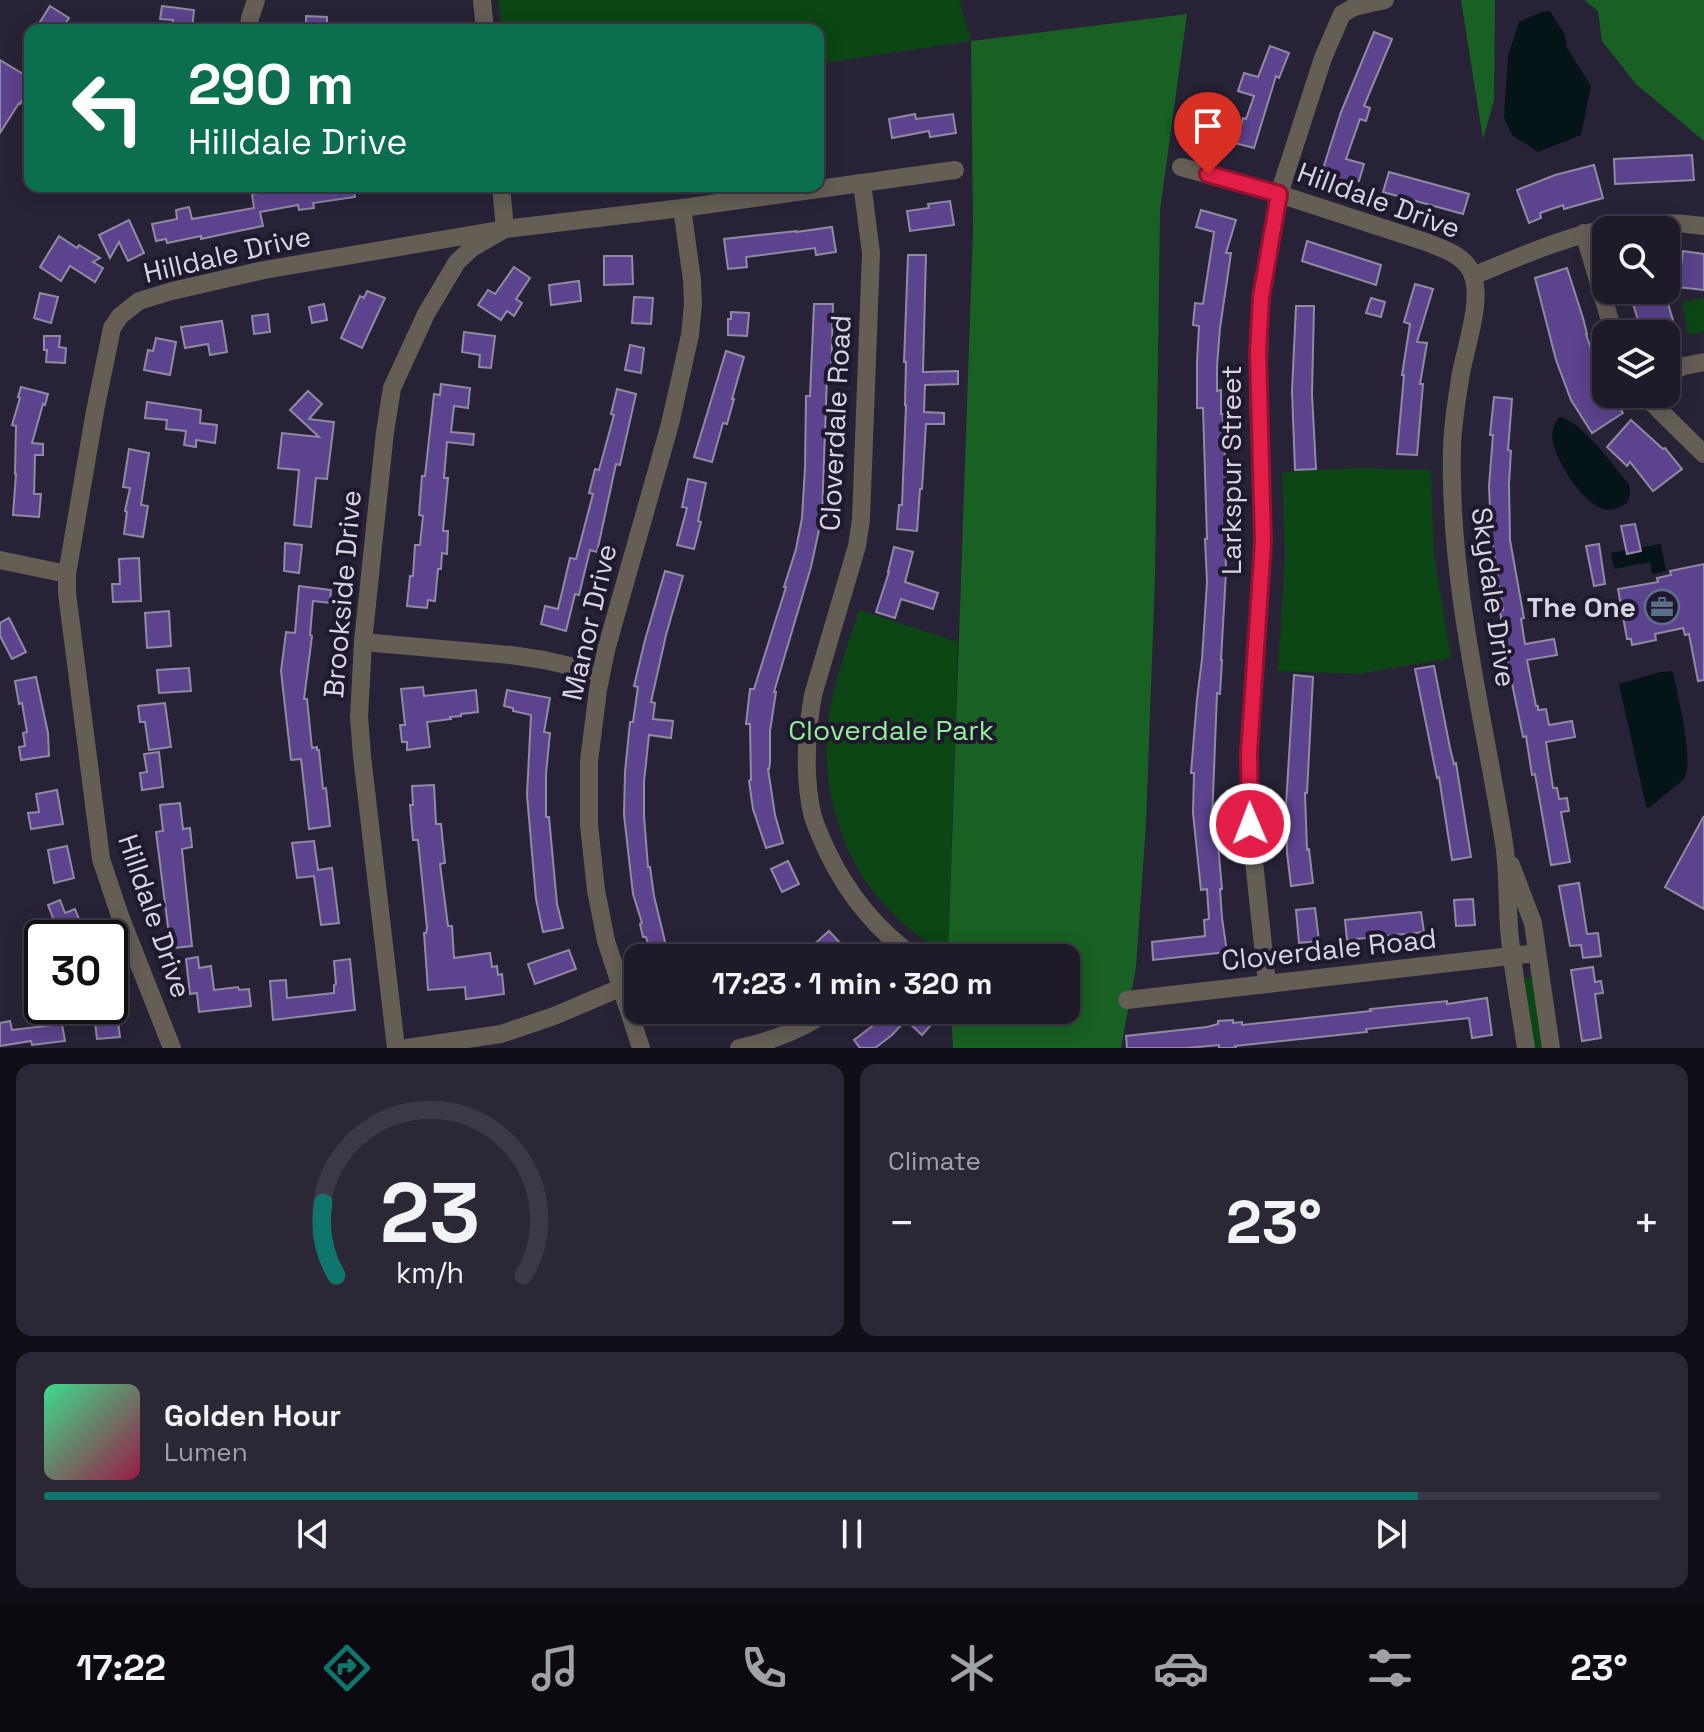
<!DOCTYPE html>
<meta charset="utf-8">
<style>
body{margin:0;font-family:"Space Grotesk",sans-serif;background:#2b2734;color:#f1f3f6;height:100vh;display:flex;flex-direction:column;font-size:30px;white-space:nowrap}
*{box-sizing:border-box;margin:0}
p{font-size:26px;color:#a1a1a8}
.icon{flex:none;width:44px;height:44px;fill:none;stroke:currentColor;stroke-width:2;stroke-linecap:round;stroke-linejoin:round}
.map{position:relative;height:1048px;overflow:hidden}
.panel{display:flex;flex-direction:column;gap:16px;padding:16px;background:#100e16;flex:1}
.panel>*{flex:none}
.hud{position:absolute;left:24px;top:24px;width:800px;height:168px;border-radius:16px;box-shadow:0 4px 20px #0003,0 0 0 2px #3c3845;background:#0b6e4f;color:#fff;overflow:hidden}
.tools{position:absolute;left:1592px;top:216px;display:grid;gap:16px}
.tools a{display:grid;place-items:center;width:88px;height:88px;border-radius:16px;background:#1e1a28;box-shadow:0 4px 20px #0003,0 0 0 2px #3c3845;font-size:40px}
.speed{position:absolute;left:24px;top:920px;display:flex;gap:16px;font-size:40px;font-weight:700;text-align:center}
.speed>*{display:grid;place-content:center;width:104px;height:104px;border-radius:50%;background:#1e1a28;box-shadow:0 4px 20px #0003,0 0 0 2px #3c3845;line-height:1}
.speed .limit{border:4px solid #111;border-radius:12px;background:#fff;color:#111}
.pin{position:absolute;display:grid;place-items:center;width:68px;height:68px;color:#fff;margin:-82px -34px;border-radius:50% 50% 50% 0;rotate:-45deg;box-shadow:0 0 8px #0007}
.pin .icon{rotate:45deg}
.me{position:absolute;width:88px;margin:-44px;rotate:359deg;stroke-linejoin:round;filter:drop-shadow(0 0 6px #0008)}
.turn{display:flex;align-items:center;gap:28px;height:168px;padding:0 32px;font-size:36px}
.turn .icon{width:104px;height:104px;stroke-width:2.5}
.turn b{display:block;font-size:56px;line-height:68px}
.big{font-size:60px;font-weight:700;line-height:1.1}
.panel .widget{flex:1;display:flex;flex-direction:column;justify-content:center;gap:12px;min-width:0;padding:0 28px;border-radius:16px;background:#2b2734}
.panel .dial{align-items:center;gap:0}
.dial svg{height:208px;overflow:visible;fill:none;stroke:#3c3845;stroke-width:7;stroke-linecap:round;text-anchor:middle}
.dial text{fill:#f1f3f6;stroke:none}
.song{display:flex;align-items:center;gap:24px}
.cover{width:96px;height:96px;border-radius:12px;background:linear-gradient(135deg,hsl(150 70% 55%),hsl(340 70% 35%))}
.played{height:8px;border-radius:4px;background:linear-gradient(90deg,#0f766e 85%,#3c3845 85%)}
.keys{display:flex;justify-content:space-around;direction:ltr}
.heat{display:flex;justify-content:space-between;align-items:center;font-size:44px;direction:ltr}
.panel .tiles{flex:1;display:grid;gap:16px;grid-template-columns:1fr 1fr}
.widget:last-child{grid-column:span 2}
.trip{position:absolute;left:624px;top:944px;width:456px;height:80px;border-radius:16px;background:#1e1a28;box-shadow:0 4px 20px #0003,0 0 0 2px #3c3845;font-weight:700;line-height:80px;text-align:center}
.dock{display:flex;height:128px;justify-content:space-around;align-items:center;background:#0c0a10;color:#a1a1a8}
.dock .icon{width:56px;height:56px}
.dock .active{color:#0f766e}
.dock b{font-size:36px;color:#f1f3f6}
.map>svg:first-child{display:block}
</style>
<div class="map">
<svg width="1704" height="1048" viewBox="0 0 1704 1048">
<rect width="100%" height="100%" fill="#282236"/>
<!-- green -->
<g fill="#0b4614">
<polygon points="498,0 959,0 971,41 818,64 818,30 502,30"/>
<polygon points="1704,298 1704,332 1688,335 1682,302"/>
<polygon points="1359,468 1431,470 1434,555 1451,658 1359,674 1278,671 1285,556 1282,472"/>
<path d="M859,610L958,642L948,956C923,940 900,923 881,901C840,854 821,785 828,723C833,684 847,647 859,610Z"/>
<polygon points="1530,977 1534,981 1544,1048 1533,1048 1524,979"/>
</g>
<!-- forest -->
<g fill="#186122">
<polygon points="1461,0 1495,0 1494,100 1483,139"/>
<polygon points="1584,0 1704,0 1704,141 1636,84 1602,41 1598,11"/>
<polygon points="1187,14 1160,210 1155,577 1146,824 1136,967 1121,1048 953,1048 951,1010 1066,1010 1066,958 948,958 973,230 971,41"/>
</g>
<!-- water -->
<g fill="#041417">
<polygon points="1550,11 1565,35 1567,48 1591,86 1581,135 1538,152 1512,135 1504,117 1508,56 1519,22 1542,12"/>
<path d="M1562,417C1587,428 1611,463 1629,484L1630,495L1627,503C1622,506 1615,510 1609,510C1585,509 1553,458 1552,436C1552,429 1555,424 1558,418Z"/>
<polygon points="1661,544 1666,571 1652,574 1650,562 1614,569 1611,553"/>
<path d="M1673,671C1677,693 1695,762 1684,779L1649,808L1646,806L1619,684L1660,672Z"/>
</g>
<!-- building -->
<g fill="#5c438d" stroke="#908aa2" stroke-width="2">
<polygon points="50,6 69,18 61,30 35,30"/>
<polygon points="162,6 194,10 192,30 172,30 173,20 160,19"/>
<polygon points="306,16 327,17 327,30 306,30"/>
<polygon points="1374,32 1392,39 1364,106 1370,108 1366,121 1360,119 1346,159 1364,164 1359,181 1350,178 1348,184 1335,181 1337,177 1322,172 1341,112"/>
<polygon points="1270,46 1289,53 1279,78 1276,76 1254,148 1235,143 1243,118 1246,119 1254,96 1238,91 1244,73 1258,77"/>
<polygon points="0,60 30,78 30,88 20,104 19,103 0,133"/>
<polygon points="915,114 916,119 953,114 956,133 930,137 929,131 892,138 889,119"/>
<polygon points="1692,155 1694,180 1615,184 1614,159"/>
<polygon points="1594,165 1603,198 1564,209 1563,205 1540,213 1541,218 1529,223 1517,190 1555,175"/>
<polygon points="1389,172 1469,194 1463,214 1383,192"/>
<polygon points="300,186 353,186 355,197 313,203 314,208 299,210 298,205 260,212 263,226 238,231 201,239 201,236 167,243 166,239 156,241 152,224 177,219 176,210 189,207 192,219 254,208 252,194"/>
<polygon points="950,201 954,225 910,231 907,211 929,208 928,204"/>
<polygon points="1201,210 1236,220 1226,253 1231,253 1220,328 1217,366 1217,391 1221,390 1221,414 1223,414 1228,530 1225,530 1226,572 1221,660 1222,660 1220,694 1217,693 1212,822 1216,821 1222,889 1220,889 1222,918 1227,952 1153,960 1152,942 1205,936 1204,920 1209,919 1207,889 1201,890 1193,813 1194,773 1191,773 1197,699 1202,659 1207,582 1205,539 1207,539 1203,408 1197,408 1197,362 1199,326 1193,325 1195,303 1203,304 1214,232 1196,227"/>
<polygon points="129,220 144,253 128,261 119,242 110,258 99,235"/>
<polygon points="832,227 836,252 816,255 815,248 746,257 747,267 728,269 724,239 796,231 796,232"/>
<polygon points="59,236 77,248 79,245 100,258 93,262 103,268 95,282 70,266 61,281 40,267"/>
<polygon points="1307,241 1381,265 1376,285 1302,261"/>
<polygon points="1683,251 1704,254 1704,290 1678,287"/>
<polygon points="908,255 926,255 923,372 958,371 958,384 925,385 924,412 944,413 944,424 926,424 922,489 920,489 917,531 897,529 899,505 902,505 906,405 905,405 906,362 904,362"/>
<polygon points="604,256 632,256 633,284 604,285"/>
<polygon points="514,267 530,278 516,299 522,303 514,316 507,311 501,320 478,305 488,290 495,294"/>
<polygon points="1567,268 1583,318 1587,334 1586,334 1606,394 1611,394 1623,413 1592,433 1571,400 1556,360 1535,278"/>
<polygon points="579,281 581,301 551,305 549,285"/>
<polygon points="1415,284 1433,289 1417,342 1427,343 1420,384 1423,384 1417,455 1397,454 1404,375 1402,375 1410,324 1404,322"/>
<polygon points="1629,290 1664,290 1677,334 1642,334"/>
<polygon points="367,291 385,298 362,348 341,338 360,296 364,298"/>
<polygon points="40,293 58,297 51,323 34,318"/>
<polygon points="634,297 653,298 651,324 632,323"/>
<polygon points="1371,298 1385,302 1381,317 1366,313"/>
<polygon points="324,304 327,320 312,323 309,307"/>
<polygon points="814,304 833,304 831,376 827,376 822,516 811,567 774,692 776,692 770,731 770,763 769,769 768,769 775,815 783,843 766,848 753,809 749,781 751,780 750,724 746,724 750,689 754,689 786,587 784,587 796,549 802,518 805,468 806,396 810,396"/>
<polygon points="1296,306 1314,306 1312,394 1316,469 1295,470 1292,391"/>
<polygon points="731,312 749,313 747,336 728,335 728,319 731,319"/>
<polygon points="268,314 270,332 254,334 252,316"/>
<polygon points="222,321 227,352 210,355 208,344 185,348 181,327"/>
<polygon points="464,332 495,336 491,368 479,367 480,355 462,352"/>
<polygon points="44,336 60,336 59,347 66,348 65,363 46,362 47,350 44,350"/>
<polygon points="156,338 176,342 170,375 144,370 148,350 153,351"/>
<polygon points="630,345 644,348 641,373 625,370"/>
<polygon points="726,351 744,357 732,399 734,399 727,424 723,423 712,462 694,457"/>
<polygon points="441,384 470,388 468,408 454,406 451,432 474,434 473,445 447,442 444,478 448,478 443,531 448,531 447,554 442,553 441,569 438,569 435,601 428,600 427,608 407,606 410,576 413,576 415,545 420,545 423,516 419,515 422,476 425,476 434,394 440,395"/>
<polygon points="21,387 48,394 45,405 43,404 32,443 43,444 43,455 35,455 34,494 41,494 39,517 13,515 16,474 15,474 16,426 12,425 20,398 18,397"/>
<polygon points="617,389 636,394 620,465 616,464 597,552 590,550 579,595 575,594 566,631 541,624 545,606 558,609 570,558 576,559 593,494 589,493 595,469 599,470 614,415 611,414"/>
<polygon points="308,391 322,404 309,419 334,422 327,479 316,478 311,527 294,525 299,470 278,468 282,433 319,437 290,410"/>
<polygon points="1494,397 1512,399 1508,450 1511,451 1509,484 1510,540 1524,618 1521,619 1525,644 1554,639 1557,655 1527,660 1536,706 1538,706 1538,710 1546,709 1549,725 1572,721 1575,737 1546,742 1553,788 1557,788 1559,799 1567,798 1569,811 1561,812 1570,862 1551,865 1535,774 1532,775 1526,736 1523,737 1506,654 1500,611 1503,610 1491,535 1489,486 1493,435 1490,435"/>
<polygon points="147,402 201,410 200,423 217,425 215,443 196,440 196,447 184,445 186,431 166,429 167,420 145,418"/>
<polygon points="1631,420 1663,449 1665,448 1682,469 1653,491 1630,462 1627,466 1607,447"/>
<polygon points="129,449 149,453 141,505 148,506 143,537 124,534 127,512 125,511 130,488 123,487"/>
<polygon points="688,479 706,483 698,521 701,522 694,549 677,545 687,508 682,507"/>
<polygon points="1635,524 1641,551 1627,554 1621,526"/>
<polygon points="285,543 302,545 299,573 284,571"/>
<polygon points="1599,544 1605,584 1594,586 1586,546"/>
<polygon points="894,547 913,552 905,582 938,593 933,609 901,599 895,618 876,612 889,572 888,572"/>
<polygon points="139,558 141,601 113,602 112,584 120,584 119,559"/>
<polygon points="1704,564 1704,680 1698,681 1689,634 1685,635 1683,628 1655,634 1656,640 1632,645 1631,639 1627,639 1618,589 1658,582 1657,578 1671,575 1670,571"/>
<polygon points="665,571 683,576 666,635 651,702 655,703 653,719 673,721 671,738 649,735 644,782 644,816 648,867 650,867 654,896 669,958 652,958 646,937 643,937 640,924 642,923 633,894 624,815 625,772 630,722 633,722 638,687 634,686 645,640"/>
<polygon points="299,586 331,590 330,603 313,601 310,635 312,636 304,699 307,699 312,748 317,747 317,750 319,750 323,789 326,788 330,826 309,829 301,759 291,760 281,671 286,632 295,633"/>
<polygon points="169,611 171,646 147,648 145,613"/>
<polygon points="9,618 26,652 12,659 0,636 0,623"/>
<polygon points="1434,666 1450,748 1454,764 1456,763 1471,857 1452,860 1439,777 1437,778 1415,669"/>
<polygon points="189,668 191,691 159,693 157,670"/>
<polygon points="1294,675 1313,677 1307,793 1305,793 1307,850 1309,849 1313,883 1291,886 1287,853 1286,805"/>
<polygon points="36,677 48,733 49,756 21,760 19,747 25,746 23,733 27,732 22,703 19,704 15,681"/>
<polygon points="423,687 424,696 476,690 478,712 461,714 461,716 450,717 451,719 427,722 430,747 407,750 407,742 402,742 400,725 405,725 401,689"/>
<polygon points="507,690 550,698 544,732 550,733 546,774 546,817 549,817 557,904 563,928 543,932 536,899 527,795 531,715 513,711 513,708 504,706"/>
<polygon points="165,703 171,747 149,750 145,722 140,722 138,706"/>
<polygon points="159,752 163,787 142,790 140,773 147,772 144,754"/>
<polygon points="434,785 436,824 441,824 445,863 440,864 448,926 452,926 454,958 490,953 492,967 497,966 498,975 502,974 504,994 466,999 465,987 428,990 424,933 426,933 427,928 418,840 413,840 410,805 413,805 412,786"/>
<polygon points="57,790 63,824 31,829 28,813 39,812 36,794"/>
<polygon points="180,803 183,829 190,828 192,847 182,849 192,946 175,948 173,935 169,935 156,832 163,831 160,805"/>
<polygon points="1704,816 1704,909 1665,887"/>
<polygon points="314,841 318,870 332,868 339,923 321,925 314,876 297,878 292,843"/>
<polygon points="67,846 74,878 54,883 48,850"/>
<polygon points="788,861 799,884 782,892 771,869"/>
<polygon points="1579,883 1587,934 1598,933 1601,956 1583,958 1581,945 1570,946 1559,886"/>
<polygon points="1473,899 1475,925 1456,926 1454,900"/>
<polygon points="60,900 65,913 75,909 81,924 56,935 50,920 53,918 48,905"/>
<polygon points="1315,908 1319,941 1299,943 1296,910"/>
<polygon points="1421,912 1424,932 1347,940 1345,920"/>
<polygon points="829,931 842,945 828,958 800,958 812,950 810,948"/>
<polygon points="569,950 576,969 535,984 528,964"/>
<polygon points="198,957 199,968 211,966 214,990 238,987 239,990 249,989 251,1006 199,1012 197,993 190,994 186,959"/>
<polygon points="350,959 355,1010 273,1020 270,981 286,980 287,998 334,993 334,985 336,984 334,961"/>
<polygon points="1593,967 1595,982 1601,981 1603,993 1595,994 1601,1038 1582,1041 1571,970"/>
<polygon points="1487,998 1492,1035 1472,1038 1469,1018 1366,1029 1367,1032 1235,1046 1236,1048 1219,1048 1219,1045 1187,1048 1127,1048 1126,1036 1207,1027 1218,1024 1218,1021 1233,1020 1233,1023 1242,1022 1242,1025 1371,1011 1370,1009 1447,1001 1447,1004"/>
<polygon points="93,1006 116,1006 120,1037 97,1039"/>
<polygon points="673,1010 712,1010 713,1015 676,1023"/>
<polygon points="889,1010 915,1010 914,1012 930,1026 922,1035 906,1020 892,1035 875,1048 860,1048 854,1040 879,1021"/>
<polygon points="10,1021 12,1030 62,1024 65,1041 32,1045 31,1041 0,1046 0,1023"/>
</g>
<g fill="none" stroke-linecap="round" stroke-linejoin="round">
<!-- minor -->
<g stroke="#645e55" stroke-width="18">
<polyline points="482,0 485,30"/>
<polyline points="248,30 250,18 256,0"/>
<path d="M1181,167L1279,194L1426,242C1443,249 1462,254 1471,271C1484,296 1466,346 1461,373C1457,398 1452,426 1452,451C1449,583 1483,713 1504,843C1508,870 1507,899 1509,928C1512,968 1520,1008 1526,1048"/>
<path d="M862,183L871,253L861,519L857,546L813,695C806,735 803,777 813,817C817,829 822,840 827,851C848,895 876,930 916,958"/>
<polyline points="1584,233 1614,334"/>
<path d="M1473,276C1552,243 1617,213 1704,226"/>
<polyline points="1666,374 1684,366 1704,362"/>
<polyline points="1643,394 1704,454"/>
<polyline points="0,560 67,574"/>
<polyline points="363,642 511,655 544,660 601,673"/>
<polyline points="1511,865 1533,923 1551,1048"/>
<polyline points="1267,983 1250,824 1249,753 1263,542 1258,395 1261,297 1279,194 1323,58 1342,14 1354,7 1385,0"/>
<polyline points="1127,1000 1537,953"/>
<polyline points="172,1048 120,916 101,859 67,593 67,574 95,411 112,328 120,316 139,301 172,291 264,270 505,229 682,208 955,170"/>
<polyline points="396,1048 362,756 359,717 363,642 385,432 392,388 426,314 457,262 472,248 505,229 501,186"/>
<polyline points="407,1048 501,1034 554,1016 620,988"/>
<polyline points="641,1048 606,941 596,890 589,825 589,761 598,690 606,650 670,424 690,335 693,304 692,280 682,208"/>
<path d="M739,1048C772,1041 802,1030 830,1010"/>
</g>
</g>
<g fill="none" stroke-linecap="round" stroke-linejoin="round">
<!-- route casing -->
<g stroke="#92132f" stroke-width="20">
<polyline id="route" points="1208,174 1279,194 1261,297 1258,352 1263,542 1249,753 1250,824"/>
</g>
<!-- route -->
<use href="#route" stroke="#e11d48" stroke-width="14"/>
</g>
<!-- icons -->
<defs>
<g id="office-ring" transform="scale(1.8)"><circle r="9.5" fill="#1e192c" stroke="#5c6f8a" stroke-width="1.5"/><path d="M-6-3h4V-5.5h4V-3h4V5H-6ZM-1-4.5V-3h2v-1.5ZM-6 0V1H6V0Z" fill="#5c6f8a"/></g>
</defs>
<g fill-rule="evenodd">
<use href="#office-ring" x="1662" y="607"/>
</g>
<g text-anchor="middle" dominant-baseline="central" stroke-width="8" stroke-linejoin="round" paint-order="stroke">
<!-- street labels -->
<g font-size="28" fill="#d8d5e2" stroke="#1e192c">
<text transform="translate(1379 200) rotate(20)">Hilldale Drive</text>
<text transform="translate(227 254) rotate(-13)">Hilldale Drive</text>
<text transform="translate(835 423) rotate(-87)">Cloverdale Road</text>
<text transform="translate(1231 470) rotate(-90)">Larkspur Street</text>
<text transform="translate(342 594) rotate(-85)">Brookside Drive</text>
<text transform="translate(1494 597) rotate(82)">Skydale Drive</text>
<text transform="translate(589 622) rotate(-77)">Manor Drive</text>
<text transform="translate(155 916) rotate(71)">Hilldale Drive</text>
<text transform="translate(1329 949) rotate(-6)">Cloverdale Road</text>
</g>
<!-- poi labels -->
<g font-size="28" font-weight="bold" fill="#d8d5e2" stroke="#1e192c" text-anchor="end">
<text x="1636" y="607">The One</text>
</g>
<!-- park labels -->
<g font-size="28" fill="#93ef97" stroke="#1e192c">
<text x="891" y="730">Cloverdale Park</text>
</g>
</g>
</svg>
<div class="tools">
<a><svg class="icon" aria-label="search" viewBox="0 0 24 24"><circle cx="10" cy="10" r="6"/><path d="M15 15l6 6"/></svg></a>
<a><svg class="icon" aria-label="layers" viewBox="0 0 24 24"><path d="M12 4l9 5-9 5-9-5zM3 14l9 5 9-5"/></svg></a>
</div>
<div class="speed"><div class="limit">30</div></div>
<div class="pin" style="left:1208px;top:174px;background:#d93025"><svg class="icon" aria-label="arrive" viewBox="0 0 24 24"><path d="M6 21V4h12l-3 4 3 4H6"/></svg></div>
<svg class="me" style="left:1250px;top:824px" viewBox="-20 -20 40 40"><circle r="17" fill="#e11d48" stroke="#fff" stroke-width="3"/><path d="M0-11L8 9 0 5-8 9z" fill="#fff"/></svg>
<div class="trip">17:23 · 1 min · 320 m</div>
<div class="hud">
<div class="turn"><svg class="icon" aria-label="left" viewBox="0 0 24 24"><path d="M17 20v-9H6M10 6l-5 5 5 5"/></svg><div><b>290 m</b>Hilldale Drive</div></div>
</div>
</div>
<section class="panel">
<div class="tiles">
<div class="widget dial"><svg viewBox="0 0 100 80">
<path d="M14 69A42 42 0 1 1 86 69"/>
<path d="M14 69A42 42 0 0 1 9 41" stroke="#0f766e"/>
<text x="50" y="56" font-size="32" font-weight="700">23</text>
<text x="50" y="72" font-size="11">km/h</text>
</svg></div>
<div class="widget"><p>Climate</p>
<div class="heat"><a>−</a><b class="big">23°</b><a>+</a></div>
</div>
<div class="widget">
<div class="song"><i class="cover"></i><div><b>Golden Hour</b><p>Lumen</p></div></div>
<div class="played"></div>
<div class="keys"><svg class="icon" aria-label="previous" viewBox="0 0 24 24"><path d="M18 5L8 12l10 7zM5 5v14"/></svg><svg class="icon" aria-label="pause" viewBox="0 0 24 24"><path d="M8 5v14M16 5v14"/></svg><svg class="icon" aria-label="next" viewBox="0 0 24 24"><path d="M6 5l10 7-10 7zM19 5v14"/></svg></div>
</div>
</div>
</section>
<nav class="dock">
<b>17:22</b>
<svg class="icon active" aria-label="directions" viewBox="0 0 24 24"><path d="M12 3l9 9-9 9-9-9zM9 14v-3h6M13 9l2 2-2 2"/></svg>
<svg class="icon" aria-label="music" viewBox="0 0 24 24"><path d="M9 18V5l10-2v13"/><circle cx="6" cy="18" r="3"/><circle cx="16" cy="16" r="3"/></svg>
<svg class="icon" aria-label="phone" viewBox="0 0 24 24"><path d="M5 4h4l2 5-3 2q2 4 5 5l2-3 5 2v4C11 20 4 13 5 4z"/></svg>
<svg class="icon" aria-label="climate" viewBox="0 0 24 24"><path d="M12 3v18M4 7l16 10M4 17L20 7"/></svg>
<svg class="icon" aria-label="car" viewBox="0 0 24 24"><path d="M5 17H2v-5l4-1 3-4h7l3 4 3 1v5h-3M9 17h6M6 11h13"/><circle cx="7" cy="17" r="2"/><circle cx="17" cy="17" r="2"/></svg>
<svg class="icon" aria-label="filters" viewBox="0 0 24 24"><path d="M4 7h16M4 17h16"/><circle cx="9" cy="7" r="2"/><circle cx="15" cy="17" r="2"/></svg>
<b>23°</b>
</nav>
